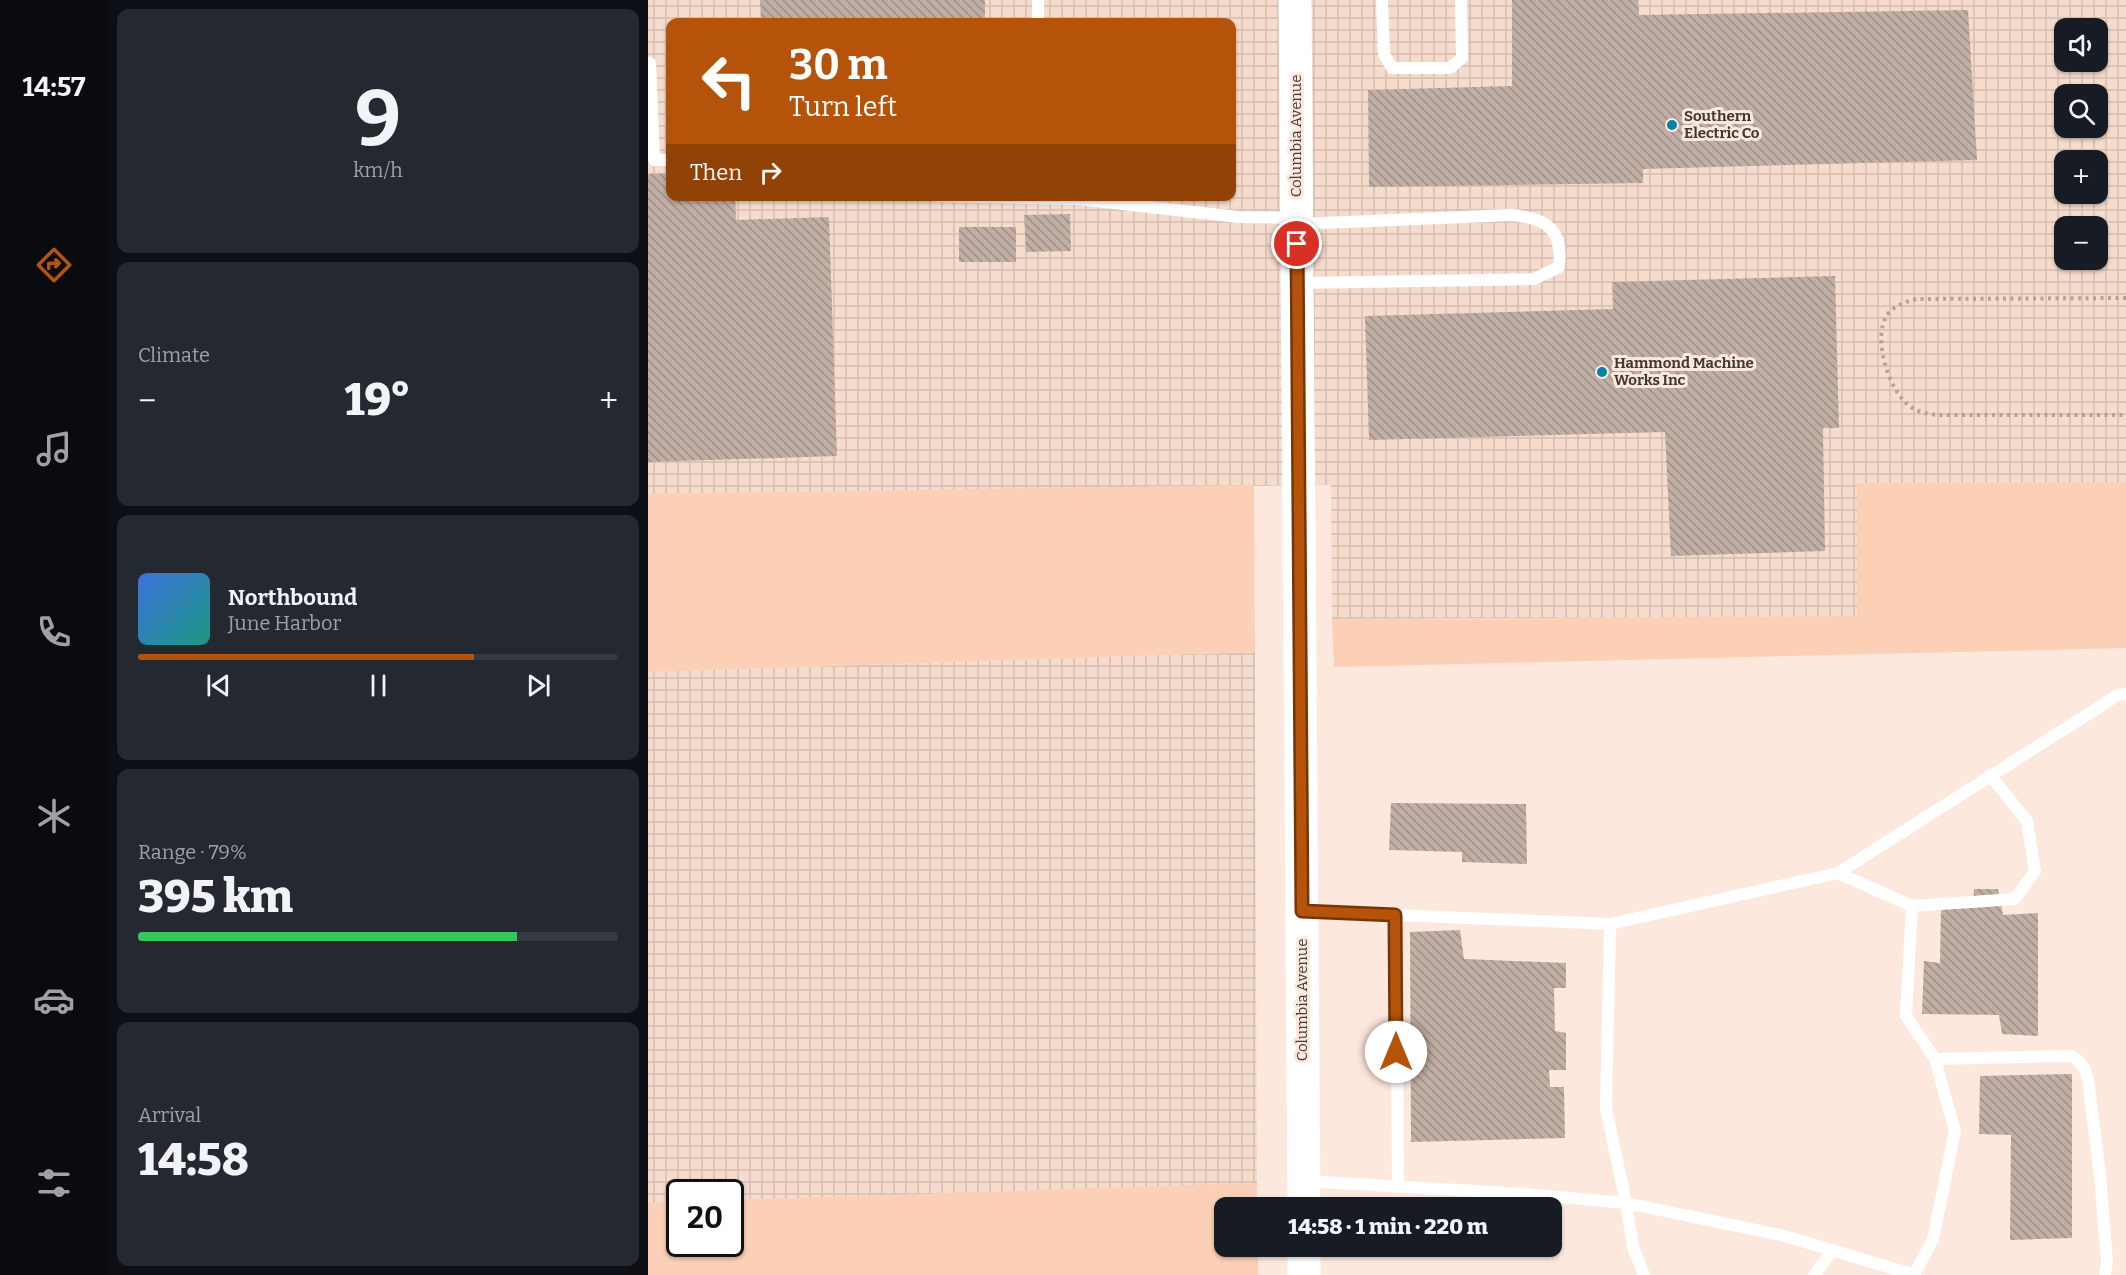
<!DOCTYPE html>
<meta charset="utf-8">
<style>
body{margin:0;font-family:Bitter,serif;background:#242831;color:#f1f3f6;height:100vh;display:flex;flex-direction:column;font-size:22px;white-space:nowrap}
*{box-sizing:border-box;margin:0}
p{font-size:20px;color:#9ea1a6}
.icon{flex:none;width:33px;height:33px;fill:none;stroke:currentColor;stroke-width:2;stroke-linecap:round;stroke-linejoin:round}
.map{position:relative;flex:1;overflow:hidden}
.drawer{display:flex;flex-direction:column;gap:9px;padding:9px;background:#0d0f14;width:540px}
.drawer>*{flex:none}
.hud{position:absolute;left:18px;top:18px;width:570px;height:183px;border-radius:12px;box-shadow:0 2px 4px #0004;background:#b45309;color:#fff;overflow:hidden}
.buttons{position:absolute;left:1406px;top:18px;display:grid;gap:12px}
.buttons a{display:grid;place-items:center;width:54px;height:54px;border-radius:12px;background:#171b24;box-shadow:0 2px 4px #0004;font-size:30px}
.speed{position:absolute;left:18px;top:1179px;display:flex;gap:12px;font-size:30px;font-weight:700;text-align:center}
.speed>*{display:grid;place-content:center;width:78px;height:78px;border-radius:50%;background:#171b24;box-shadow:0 2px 4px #0004;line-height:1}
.speed .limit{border:3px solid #111;border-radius:9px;background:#fff;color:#111}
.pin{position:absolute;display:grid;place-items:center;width:51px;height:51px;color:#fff;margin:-26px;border:3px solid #fff;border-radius:50%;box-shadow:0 2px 6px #0007}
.me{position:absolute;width:66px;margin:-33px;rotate:0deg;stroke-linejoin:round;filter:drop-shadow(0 0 4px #0008)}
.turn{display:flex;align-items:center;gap:21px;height:126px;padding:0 24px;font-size:27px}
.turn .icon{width:78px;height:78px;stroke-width:2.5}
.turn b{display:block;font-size:42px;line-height:51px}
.then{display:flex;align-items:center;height:57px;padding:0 24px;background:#0003;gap:12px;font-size:22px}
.big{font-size:45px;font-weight:800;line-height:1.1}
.drawer .widget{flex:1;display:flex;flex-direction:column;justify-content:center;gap:9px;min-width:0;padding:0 21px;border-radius:12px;background:#242831}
.drawer .dial{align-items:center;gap:0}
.dial b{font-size:78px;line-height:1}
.song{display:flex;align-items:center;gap:18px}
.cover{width:72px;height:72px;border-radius:9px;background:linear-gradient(135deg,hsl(220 70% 55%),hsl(170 70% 35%))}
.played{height:6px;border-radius:3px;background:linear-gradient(90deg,#b45309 70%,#363941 70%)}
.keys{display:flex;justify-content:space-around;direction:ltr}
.heat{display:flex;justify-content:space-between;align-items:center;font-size:33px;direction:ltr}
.charge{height:9px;border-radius:4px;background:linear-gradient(90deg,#34c759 79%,#363941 0)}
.trip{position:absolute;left:566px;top:1197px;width:348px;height:60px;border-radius:12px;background:#171b24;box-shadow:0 2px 4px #0004;font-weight:800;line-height:60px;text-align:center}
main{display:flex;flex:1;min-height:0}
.menu{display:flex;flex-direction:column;width:108px;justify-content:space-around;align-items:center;background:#090b0e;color:#9ea1a6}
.menu .icon{width:42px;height:42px}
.menu .active{color:#b45309}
.menu b{font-size:27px;color:#f1f3f6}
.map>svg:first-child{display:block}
</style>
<main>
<nav class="menu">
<b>14:57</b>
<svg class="icon active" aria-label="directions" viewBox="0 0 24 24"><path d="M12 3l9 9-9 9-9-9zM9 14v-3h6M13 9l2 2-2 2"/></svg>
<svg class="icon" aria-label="music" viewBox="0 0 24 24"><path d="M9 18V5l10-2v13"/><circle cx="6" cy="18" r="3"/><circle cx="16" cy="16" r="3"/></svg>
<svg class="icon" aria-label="phone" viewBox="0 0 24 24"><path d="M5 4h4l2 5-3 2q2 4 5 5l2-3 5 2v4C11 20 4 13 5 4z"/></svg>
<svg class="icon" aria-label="climate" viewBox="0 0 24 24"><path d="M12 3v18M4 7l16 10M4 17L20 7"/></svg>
<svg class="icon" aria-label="car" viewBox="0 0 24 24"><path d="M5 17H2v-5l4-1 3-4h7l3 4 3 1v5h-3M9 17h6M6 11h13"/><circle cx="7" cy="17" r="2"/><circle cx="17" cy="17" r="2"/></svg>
<svg class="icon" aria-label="filters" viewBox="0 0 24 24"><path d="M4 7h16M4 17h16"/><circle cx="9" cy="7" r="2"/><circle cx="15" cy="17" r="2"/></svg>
</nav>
<section class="drawer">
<div class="widget dial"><b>9</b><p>km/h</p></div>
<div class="widget"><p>Climate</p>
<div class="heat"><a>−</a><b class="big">19°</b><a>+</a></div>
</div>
<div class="widget">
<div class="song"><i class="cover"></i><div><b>Northbound</b><p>June Harbor</p></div></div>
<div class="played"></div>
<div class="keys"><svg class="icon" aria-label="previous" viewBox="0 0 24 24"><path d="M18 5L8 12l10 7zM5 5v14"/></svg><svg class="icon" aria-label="pause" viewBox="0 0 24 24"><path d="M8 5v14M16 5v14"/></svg><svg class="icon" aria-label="next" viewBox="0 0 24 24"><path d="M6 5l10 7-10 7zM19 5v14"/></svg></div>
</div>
<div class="widget"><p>Range · 79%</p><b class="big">395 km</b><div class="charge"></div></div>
<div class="widget"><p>Arrival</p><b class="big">14:58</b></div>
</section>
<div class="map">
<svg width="1478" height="1275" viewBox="0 0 1478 1275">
<defs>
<pattern id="industrial-grid" width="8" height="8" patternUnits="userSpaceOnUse" patternTransform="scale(1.5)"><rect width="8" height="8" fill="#f6dccd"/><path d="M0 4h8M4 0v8" fill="none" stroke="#d4beb1"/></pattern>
<pattern id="building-back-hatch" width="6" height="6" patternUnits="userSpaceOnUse" patternTransform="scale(1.5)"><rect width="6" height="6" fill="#c1aea4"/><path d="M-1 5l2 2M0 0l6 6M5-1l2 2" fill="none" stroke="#9e8f86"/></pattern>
</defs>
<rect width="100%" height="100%" fill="#fce8dd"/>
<!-- industrial -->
<g fill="url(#industrial-grid)" fill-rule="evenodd">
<path d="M0,0H1478V482L1209,483V616L684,619L683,485L0,494ZM22,22H584V196H22ZM1416,28H1449V62H1416ZM1416,94H1449V128H1416ZM1416,160H1449V194H1416ZM1416,226H1449V260H1416Z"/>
<path d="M607,652L609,1207L576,1208V1246L610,1247V1275H0V672ZM32,1192H82V1244H32Z"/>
</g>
<!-- green -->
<g fill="#fcd0b6">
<polygon points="1478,482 1478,648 686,667 684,619 1209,616 1209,483"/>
<polygon points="606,485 607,652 0,672 0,494"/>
<polygon points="609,1183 609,1207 576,1208 576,1246 610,1247 610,1275 0,1275 0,1203 31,1202 32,1244 82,1244 83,1200"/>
</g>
<!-- building -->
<g fill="url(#building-back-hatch)">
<polygon points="112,0 337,0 337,22 113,22"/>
<polygon points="864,0 990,0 991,15 1320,10 1329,160 995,169 995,183 721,187 720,90 864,86"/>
<polygon points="22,173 22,196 87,196 88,220 181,217 189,456 0,462 0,174"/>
<polygon points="422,214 423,251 378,252 376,215"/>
<rect x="311" y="227" width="57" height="35"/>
<polygon points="1187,276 1191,428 1175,428 1177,551 1023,556 1017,432 721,440 717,316 965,309 964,282"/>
<polygon points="743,803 878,804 879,864 814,862 814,852 741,850"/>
<polygon points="1326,889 1350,889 1355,915 1390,913 1390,1036 1354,1034 1351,1015 1274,1014 1276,961 1292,963 1293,908 1325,908"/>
<polygon points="812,930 816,959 918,963 918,988 906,988 907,1031 918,1033 918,1070 901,1070 902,1087 916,1087 917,1138 763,1142 762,932"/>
<polygon points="1424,1074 1424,1238 1362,1240 1363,1135 1331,1134 1332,1076"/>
</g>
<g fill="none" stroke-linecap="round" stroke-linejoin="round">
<!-- path -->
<path stroke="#b1a29a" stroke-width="4" stroke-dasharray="3 4.5" stroke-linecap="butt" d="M1478,298L1268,299C1258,302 1247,305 1240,314C1223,336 1241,393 1263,407C1271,413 1281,414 1290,415H1478"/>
<!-- lane -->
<g stroke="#fff" stroke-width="12">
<polyline points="390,0 390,22"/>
<polyline points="734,0 736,54 744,68 802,68 814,58 813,0"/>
<polyline points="2,63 6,160 22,160"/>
<polyline points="288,196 430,199 590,217 647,218"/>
<path d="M650,224L863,215C899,218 915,229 911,267L886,279L650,283"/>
<polyline points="1190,873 1264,906 1367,899 1387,871 1379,821 1342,775"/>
<polyline points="1264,906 1258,1016 1287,1059 1307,1131 1285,1239 1266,1275"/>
<polyline points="655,911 962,924 1190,873 1470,695 1478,694"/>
<polyline points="748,915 750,1186"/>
<polyline points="962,924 958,1108 978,1203 985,1247 996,1275"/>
<path d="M1287,1059L1423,1056C1434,1062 1437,1068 1440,1080L1452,1175L1459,1262L1457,1275"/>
<polyline points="657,1181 877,1194 978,1203 1137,1236 1267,1275"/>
<polyline points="1166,1275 1185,1250"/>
</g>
<!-- secondary -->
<g stroke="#fff" stroke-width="33">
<polyline points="647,0 656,1208"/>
<polyline points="656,1246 656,1275"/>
</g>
</g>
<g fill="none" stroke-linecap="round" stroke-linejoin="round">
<!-- route casing -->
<g stroke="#753606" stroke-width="15">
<polyline id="route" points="649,244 654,911 747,915 748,1052"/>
</g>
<!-- route -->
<use href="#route" stroke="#b45309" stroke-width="10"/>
</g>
<!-- markers -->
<g fill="#0085a8" stroke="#fce8dd" stroke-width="2">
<circle cx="1024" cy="125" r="6"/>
<circle cx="954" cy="372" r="6"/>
</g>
<g text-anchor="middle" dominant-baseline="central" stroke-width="6" stroke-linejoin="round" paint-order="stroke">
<!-- poi labels -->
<g font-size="15" font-weight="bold" fill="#403934" stroke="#fce8dd" text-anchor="start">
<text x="1036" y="116">Southern<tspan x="1036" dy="17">Electric Co</tspan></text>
<text x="966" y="363">Hammond Machine<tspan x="966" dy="17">Works Inc</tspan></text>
</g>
<!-- street labels -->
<g font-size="15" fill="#403934" stroke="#fce8dd">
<text transform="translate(648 136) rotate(-90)">Columbia Avenue</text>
<text transform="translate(654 1000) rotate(-90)">Columbia Avenue</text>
</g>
</g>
</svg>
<div class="buttons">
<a><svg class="icon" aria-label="sound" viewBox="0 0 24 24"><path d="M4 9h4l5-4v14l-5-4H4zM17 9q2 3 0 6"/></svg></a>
<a><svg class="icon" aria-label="search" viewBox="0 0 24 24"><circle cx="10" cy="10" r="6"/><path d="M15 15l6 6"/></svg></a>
<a>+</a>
<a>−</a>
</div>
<div class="speed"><div class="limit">20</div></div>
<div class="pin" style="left:649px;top:244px;background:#d93025"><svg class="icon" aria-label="arrive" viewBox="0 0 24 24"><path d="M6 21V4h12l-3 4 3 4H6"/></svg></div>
<svg class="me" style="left:748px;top:1052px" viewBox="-20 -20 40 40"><circle r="19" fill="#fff"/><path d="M0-13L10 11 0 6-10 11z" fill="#b45309"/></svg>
<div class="trip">14:58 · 1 min · 220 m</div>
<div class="hud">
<div class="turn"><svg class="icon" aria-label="left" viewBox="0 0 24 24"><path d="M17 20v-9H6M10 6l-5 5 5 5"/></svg><div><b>30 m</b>Turn left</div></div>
<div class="then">Then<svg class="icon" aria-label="right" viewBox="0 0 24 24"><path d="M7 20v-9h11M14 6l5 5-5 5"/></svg></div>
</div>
</div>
</main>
